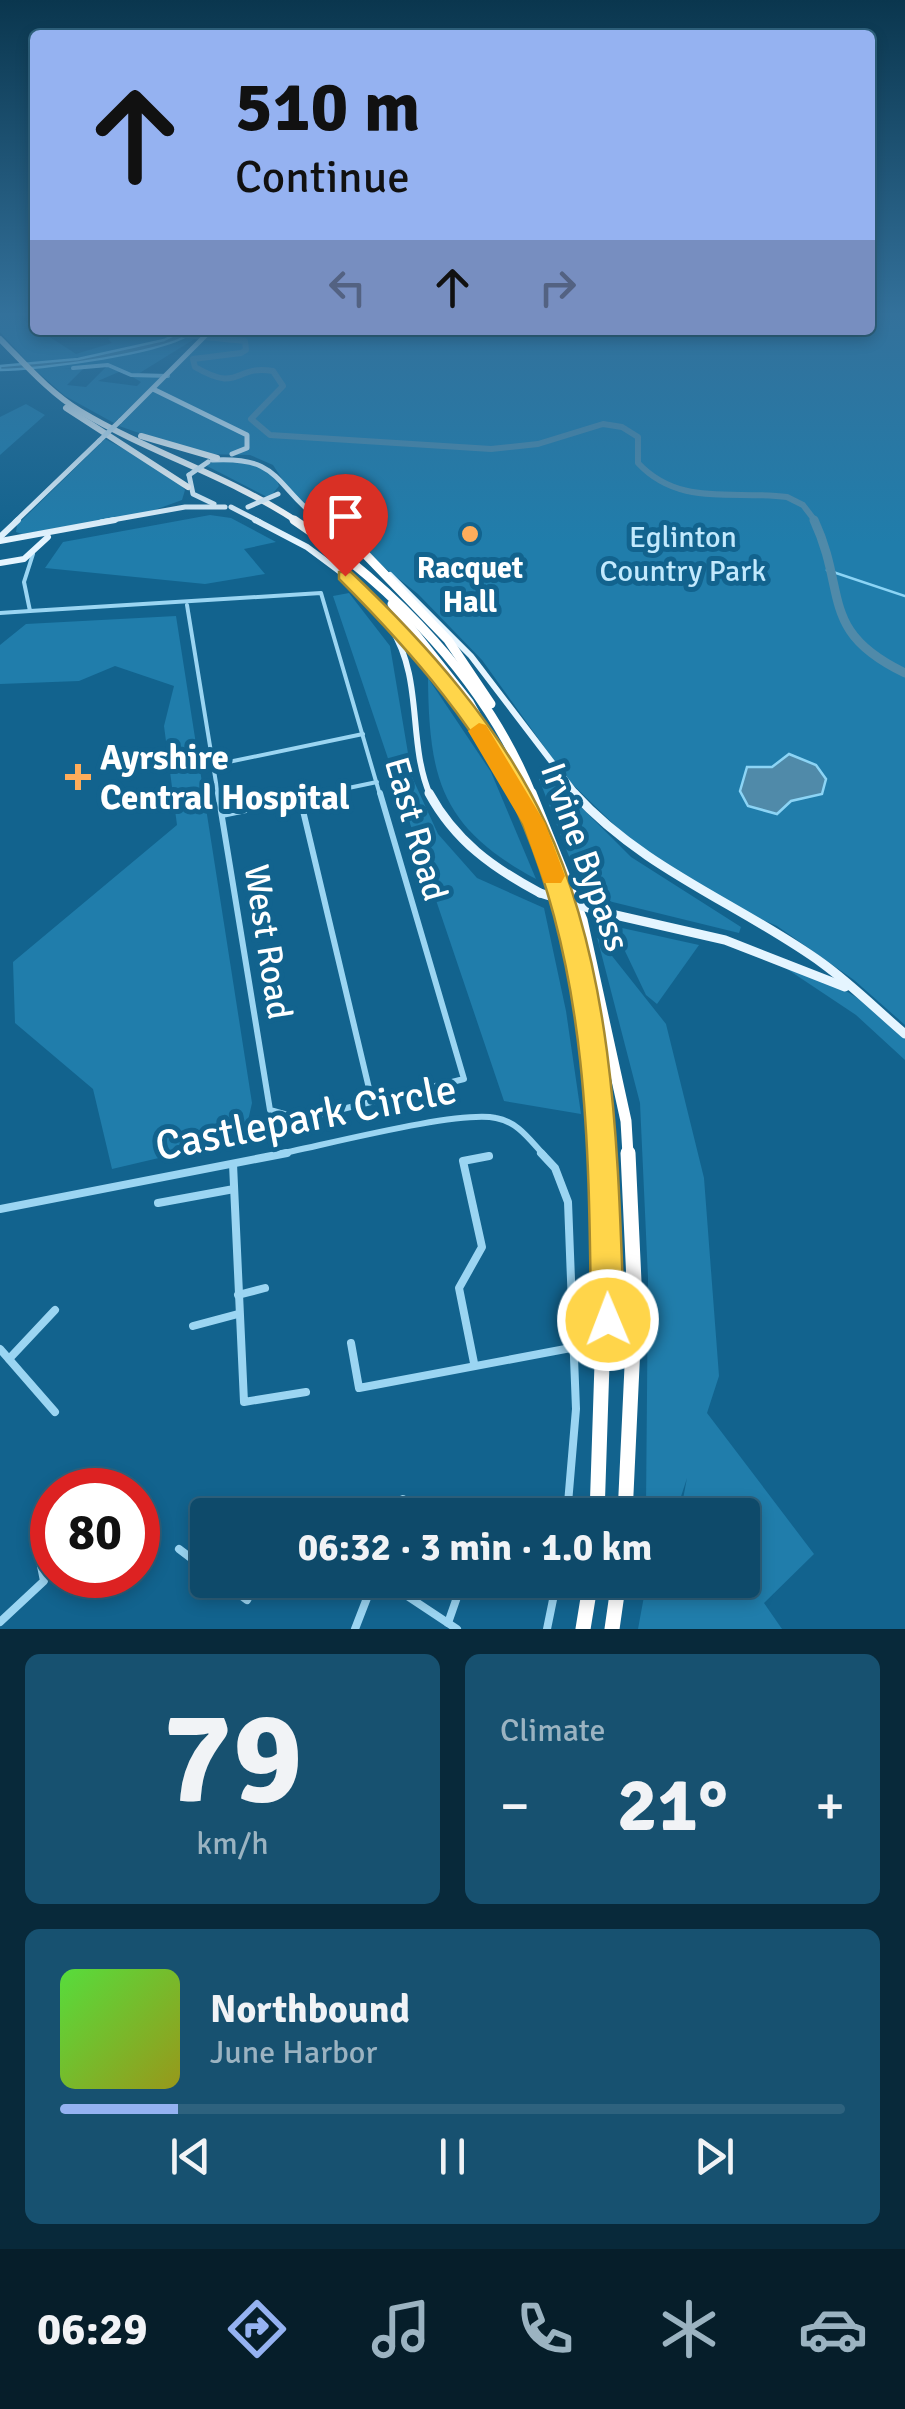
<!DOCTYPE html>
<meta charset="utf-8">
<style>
body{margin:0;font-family:Signika,sans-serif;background:#175170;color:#f1f3f6;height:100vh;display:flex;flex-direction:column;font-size:38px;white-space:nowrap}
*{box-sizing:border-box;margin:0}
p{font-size:32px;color:#9bb3c1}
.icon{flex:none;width:55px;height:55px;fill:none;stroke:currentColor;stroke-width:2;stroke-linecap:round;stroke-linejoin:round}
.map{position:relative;height:1629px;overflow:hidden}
.sheet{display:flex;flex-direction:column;gap:25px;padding:25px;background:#08293a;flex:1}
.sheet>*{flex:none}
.guide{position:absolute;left:30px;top:30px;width:845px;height:305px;border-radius:10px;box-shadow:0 5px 15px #0003,0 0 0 2px #2e627e;background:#95b2f1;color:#111;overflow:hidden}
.speed{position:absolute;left:30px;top:1468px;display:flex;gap:20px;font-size:50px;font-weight:700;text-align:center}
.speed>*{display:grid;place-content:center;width:130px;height:130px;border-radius:50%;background:#0e4a6a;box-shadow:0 5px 15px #0003,0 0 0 2px #2e627e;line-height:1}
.speed .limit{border:15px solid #d22;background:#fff;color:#111}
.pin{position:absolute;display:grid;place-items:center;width:85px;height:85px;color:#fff;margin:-102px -42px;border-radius:50% 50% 50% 0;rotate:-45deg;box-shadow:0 0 10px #0007}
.pin .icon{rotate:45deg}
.me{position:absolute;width:110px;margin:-55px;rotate:359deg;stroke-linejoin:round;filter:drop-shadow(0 0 8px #0008)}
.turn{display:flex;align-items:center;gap:35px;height:210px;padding:0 40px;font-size:45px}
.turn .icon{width:130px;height:130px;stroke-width:2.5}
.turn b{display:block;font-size:70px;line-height:85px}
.lanes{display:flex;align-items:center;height:95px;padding:0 40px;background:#0003;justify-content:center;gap:50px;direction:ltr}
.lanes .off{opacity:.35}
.big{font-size:75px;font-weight:700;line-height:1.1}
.sheet .widget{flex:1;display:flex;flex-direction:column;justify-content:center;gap:15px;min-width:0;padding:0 35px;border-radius:15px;background:#175170}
.sheet .dial{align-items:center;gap:0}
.dial b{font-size:130px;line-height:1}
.song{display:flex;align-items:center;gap:30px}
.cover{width:120px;height:120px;border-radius:15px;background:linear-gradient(135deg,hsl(110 70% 55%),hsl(60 70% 35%))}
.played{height:10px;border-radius:5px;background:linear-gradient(90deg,#95b2f1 15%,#2e627e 15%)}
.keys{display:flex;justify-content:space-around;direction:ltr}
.heat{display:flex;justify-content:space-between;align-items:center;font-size:55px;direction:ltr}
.sheet .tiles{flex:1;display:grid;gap:25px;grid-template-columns:1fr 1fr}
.widget:last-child{grid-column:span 2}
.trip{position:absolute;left:190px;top:1498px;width:570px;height:100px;border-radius:10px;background:#0e4a6a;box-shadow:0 5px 15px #0003,0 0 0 2px #2e627e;font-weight:700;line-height:100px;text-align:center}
.tabs{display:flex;height:160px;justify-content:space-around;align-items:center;background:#061e2a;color:#9bb3c1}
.tabs .icon{width:70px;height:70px}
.tabs .selected{color:#95b2f1}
.tabs b{font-size:45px;color:#f1f3f6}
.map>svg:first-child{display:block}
</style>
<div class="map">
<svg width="905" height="1629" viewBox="0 0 905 1629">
<rect width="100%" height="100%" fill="#12638e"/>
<!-- green -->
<g fill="#207dab" fill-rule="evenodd">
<path d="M0,314H14L76,354L112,343L108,339L133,330H184C165,346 57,362 29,364L0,332Z"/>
<polygon points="870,314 905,314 905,1025 854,980 777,926 742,911 635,845 568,780 482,660 418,594 293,496 273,465 250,455 199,454 119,426 213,330 870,330"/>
<path d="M195,330H209L138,374L160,378L114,423L65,396L34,369L163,345ZM112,365L141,382L137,386L98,381L121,371L107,366L86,387L67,385L84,368L62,369Z"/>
<polygon points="26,404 45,415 0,455 0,417"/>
<polygon points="105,439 172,474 185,490 182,500 149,512 22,534 16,532 17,525"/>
<path d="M221,459C244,463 273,460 279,486L269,498L205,465Z"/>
<polygon points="210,515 231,518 276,542 244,549 265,574 205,584 45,568 63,542"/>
<polygon points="349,593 390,646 412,777 438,834 477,878 544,908 566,1011 581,1114 504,1101 333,596"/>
<polygon points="176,616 252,1103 244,1138 112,1169 93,1089 15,1023 13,962 177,825 164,726 174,686 115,666 79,681 0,684 0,645 26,624"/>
<path d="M428,678L491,772L536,879C441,828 429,779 428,678Z"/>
<polygon points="549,775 631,857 741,927 739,933 584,895 539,779"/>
<polygon points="613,926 699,945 657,1004 646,995"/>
<polygon points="597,937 666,1024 704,1178 719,1376 707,1413 814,1554 764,1603 782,1629 638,1629 647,1580 742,1580 742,1515 680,1515 687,1478 675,1515 656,1515 646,1507 648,1278 640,1103"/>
<path d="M774,955C824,977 866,998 905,1036V1060L856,1015L769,957Z"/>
</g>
<!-- water -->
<g fill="#508aa9" stroke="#8cd4f5" stroke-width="2.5">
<path d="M184,330H195C173,353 36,370 0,370V366L78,359L164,340Z"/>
<polygon points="789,754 816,765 826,779 822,794 791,801 777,814 748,806 740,791 747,767 772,767"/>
</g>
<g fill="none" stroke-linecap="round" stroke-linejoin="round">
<!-- stream -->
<polyline stroke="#8cd4f5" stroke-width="2.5" points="827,570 905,596"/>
<!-- river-far1 -->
<path stroke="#508aa9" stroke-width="6" d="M184,335L245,341L246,350L241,353L193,359L195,367C241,394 234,364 273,371L283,386L251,419L270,435L491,449L538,444L603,424L622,427L638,437V463C679,507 732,490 787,497L803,505L816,522"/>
<!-- river -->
<path stroke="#508aa9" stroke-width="9" d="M814,520C848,593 818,631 905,673"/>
<!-- street-far2 -->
<g stroke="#9bd5f2" stroke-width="4">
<polyline points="73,368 108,365 131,375 168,376"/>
<polyline points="33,554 24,582 30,611 321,593 380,795"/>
<polyline points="187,605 218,795"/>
<polyline points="0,613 30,611"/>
<polyline points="214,765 363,734"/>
<polyline points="315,795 377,782"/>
</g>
<!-- street-far1 -->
<g stroke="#9bd5f2" stroke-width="6">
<polyline points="218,793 270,1110 302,1119 464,1079 380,793"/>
<polyline points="300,798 372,1101"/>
<polyline points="222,815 327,793"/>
<path d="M274,1155C321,1146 457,1110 496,1118C518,1122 529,1139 544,1155"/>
</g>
<!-- street -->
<g stroke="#9bd5f2" stroke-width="8">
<polyline points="541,1153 555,1168 568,1202 576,1409 567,1515"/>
<polyline points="233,1164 244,1402 306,1392"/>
<polyline points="158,1203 234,1189"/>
<polyline points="0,1209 287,1153"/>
<polyline points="238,1295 265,1288"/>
<polyline points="193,1326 238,1314"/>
<polyline points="351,1343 359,1388 576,1347"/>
<polyline points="0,1349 55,1412"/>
<polyline points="9,1359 55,1310"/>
<polyline points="474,1363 459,1288 482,1247 463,1161 489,1156"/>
<polyline points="398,1515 403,1499"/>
<polyline points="179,1549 208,1571"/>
<polyline points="220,1580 247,1600 258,1580"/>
<polyline points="383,1580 457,1629"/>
<polyline points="0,1622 44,1581 38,1551"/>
<polyline points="448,1623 463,1580"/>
<polyline points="355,1629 374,1580"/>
<polyline points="547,1629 557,1580"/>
</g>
<!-- primary-far2 -->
<g stroke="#e5f5ff" stroke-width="5">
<polyline points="153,389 247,435 247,448 232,454"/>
<polyline points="120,421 211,330"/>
<path d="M212,460C282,456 273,485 322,522"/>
<polyline points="189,475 193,494 214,504"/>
<polyline points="231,507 260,522"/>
<polyline points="15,522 99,441"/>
<polyline points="101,522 185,507 225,507"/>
</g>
<!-- primary-far1 -->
<g stroke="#e5f5ff" stroke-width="6">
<polyline points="255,520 307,547 346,576"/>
<polyline points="319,520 371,560"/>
<polyline points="0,537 18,520"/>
<polyline points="0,541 115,520"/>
<polyline points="0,563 24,559 48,537"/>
<polyline points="390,575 471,656 577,795"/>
<path d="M391,628C424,680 407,741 430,795"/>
</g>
<!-- primary -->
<g stroke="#e5f5ff" stroke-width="9">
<path d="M429,793C455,841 493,868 540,893"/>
<path d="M574,793C644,870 740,904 822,963C851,984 878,1011 905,1034"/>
<polyline points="598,911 725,940 845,987"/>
</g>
<!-- highway-far3 -->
<g stroke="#fff" stroke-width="6">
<path d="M0,339C25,364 49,392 80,411C150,453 229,476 298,522"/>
<polyline points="66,408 188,487"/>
<polyline points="141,436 217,458"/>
</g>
<!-- highway-far2 -->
<g stroke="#fff" stroke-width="9">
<path d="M294,520C394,587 487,682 532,795"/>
<polyline points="367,556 448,640 491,704"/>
<polyline points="345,575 430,664 501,766"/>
<polyline points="392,604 469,702 520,795"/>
</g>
<!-- highway-far1 -->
<g stroke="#fff" stroke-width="11">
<path d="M518,793C575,897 593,1038 602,1155"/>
<polyline points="531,793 582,920 626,1121 628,1155"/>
</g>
<!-- highway -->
<g stroke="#fff" stroke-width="15">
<polyline points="597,1515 605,1273 602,1153"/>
<polyline points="625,1515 635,1303 628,1153"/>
<polyline points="583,1629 591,1580"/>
<polyline points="612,1629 619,1580"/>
</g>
<!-- primary-bridge-far1 -->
<g stroke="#e5f5ff" stroke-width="5">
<polyline points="99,441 120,421"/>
<polyline points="189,475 208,462"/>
<polyline points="248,507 278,494"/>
</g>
<!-- primary-bridge -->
<polyline stroke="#e5f5ff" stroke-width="9" points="540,893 598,911"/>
</g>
<!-- sky -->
<linearGradient id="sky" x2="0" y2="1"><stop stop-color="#0a364e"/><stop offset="0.58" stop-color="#33719b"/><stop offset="1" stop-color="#33719b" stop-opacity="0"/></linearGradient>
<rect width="905" height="542" fill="url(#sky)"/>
<!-- route -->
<path fill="#ffd54a" stroke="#a68a30" stroke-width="2.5" d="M339,572H351C426,643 501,727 545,822C616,975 618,1155 624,1320L619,1332L608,1336L596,1332L591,1320C589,1154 589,983 524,827C486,736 408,648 339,579Z"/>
<!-- slow -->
<polygon fill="#f59e0b" points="479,723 486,725 545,823 565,876 561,883 544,883 523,824 468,731"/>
<!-- markers -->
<g fill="#ffad5b" stroke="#12638e" stroke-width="4">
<circle cx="470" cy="534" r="10"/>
<path d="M73 762h10v10h10v10h-10v10h-10v-10h-10v-10h10z"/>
</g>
<g text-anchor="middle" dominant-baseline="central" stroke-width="10" stroke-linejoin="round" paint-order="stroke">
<!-- far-park labels -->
<g font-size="30" fill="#c2e9fd" stroke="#12638e">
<text x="683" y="537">Eglinton<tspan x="683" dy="34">Country Park</tspan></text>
</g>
<!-- far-poi labels -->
<g font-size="30" font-weight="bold" fill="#fff" stroke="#12638e">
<text x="470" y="568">Racquet<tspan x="470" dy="34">Hall</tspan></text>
</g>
<!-- poi labels -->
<g font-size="35" font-weight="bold" fill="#fff" stroke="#12638e" text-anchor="start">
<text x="100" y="757">Ayrshire<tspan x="100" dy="40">Central Hospital</tspan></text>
</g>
<!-- street labels -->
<g font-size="35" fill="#fff" stroke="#12638e">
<text transform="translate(416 829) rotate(74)">East Road</text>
<text transform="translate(585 857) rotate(70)">Irvine Bypass</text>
<text transform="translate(268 942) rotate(81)">West Road</text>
</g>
<!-- near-street labels -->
<g font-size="42" fill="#fff" stroke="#12638e">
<text transform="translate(306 1118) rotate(-11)">Castlepark Circle</text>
</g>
</g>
</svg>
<div class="speed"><div class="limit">80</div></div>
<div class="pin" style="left:345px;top:576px;background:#d93025"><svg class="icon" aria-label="arrive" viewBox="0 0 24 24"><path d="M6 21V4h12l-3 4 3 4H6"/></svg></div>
<svg class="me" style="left:608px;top:1320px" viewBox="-20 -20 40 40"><circle r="17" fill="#ffd54a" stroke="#fff" stroke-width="3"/><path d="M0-11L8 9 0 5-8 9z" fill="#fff"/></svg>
<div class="trip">06:32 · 3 min · 1.0 km</div>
<div class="guide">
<div class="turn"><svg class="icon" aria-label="ahead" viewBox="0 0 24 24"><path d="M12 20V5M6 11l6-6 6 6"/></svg><div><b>510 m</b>Continue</div></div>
<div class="lanes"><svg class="icon off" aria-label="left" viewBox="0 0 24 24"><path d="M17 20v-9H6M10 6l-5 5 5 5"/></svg><svg class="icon" aria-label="ahead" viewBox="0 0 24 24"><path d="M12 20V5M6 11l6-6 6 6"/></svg><svg class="icon off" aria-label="right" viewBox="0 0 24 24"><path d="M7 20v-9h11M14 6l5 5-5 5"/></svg></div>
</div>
</div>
<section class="sheet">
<div class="tiles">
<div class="widget dial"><b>79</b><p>km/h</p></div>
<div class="widget"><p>Climate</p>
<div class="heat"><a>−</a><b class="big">21°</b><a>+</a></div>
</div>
<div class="widget">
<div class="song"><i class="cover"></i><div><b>Northbound</b><p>June Harbor</p></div></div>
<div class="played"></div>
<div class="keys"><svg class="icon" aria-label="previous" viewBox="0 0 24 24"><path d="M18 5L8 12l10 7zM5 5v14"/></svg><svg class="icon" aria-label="pause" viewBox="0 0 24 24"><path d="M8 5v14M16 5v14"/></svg><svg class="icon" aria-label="next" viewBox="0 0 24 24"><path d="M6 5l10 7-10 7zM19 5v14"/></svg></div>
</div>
</div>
</section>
<nav class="tabs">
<b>06:29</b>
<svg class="icon selected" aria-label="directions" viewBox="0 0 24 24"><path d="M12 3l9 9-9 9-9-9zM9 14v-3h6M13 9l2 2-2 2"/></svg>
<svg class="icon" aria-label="music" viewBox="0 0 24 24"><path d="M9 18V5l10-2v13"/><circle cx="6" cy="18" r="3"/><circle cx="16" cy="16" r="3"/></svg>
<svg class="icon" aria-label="phone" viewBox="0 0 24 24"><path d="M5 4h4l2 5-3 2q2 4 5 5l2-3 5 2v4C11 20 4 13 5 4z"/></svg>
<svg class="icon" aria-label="climate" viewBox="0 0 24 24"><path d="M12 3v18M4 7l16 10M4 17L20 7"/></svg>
<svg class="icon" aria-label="car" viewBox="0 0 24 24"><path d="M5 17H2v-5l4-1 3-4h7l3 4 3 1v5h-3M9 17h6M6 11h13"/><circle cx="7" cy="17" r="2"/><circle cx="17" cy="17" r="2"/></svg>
</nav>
